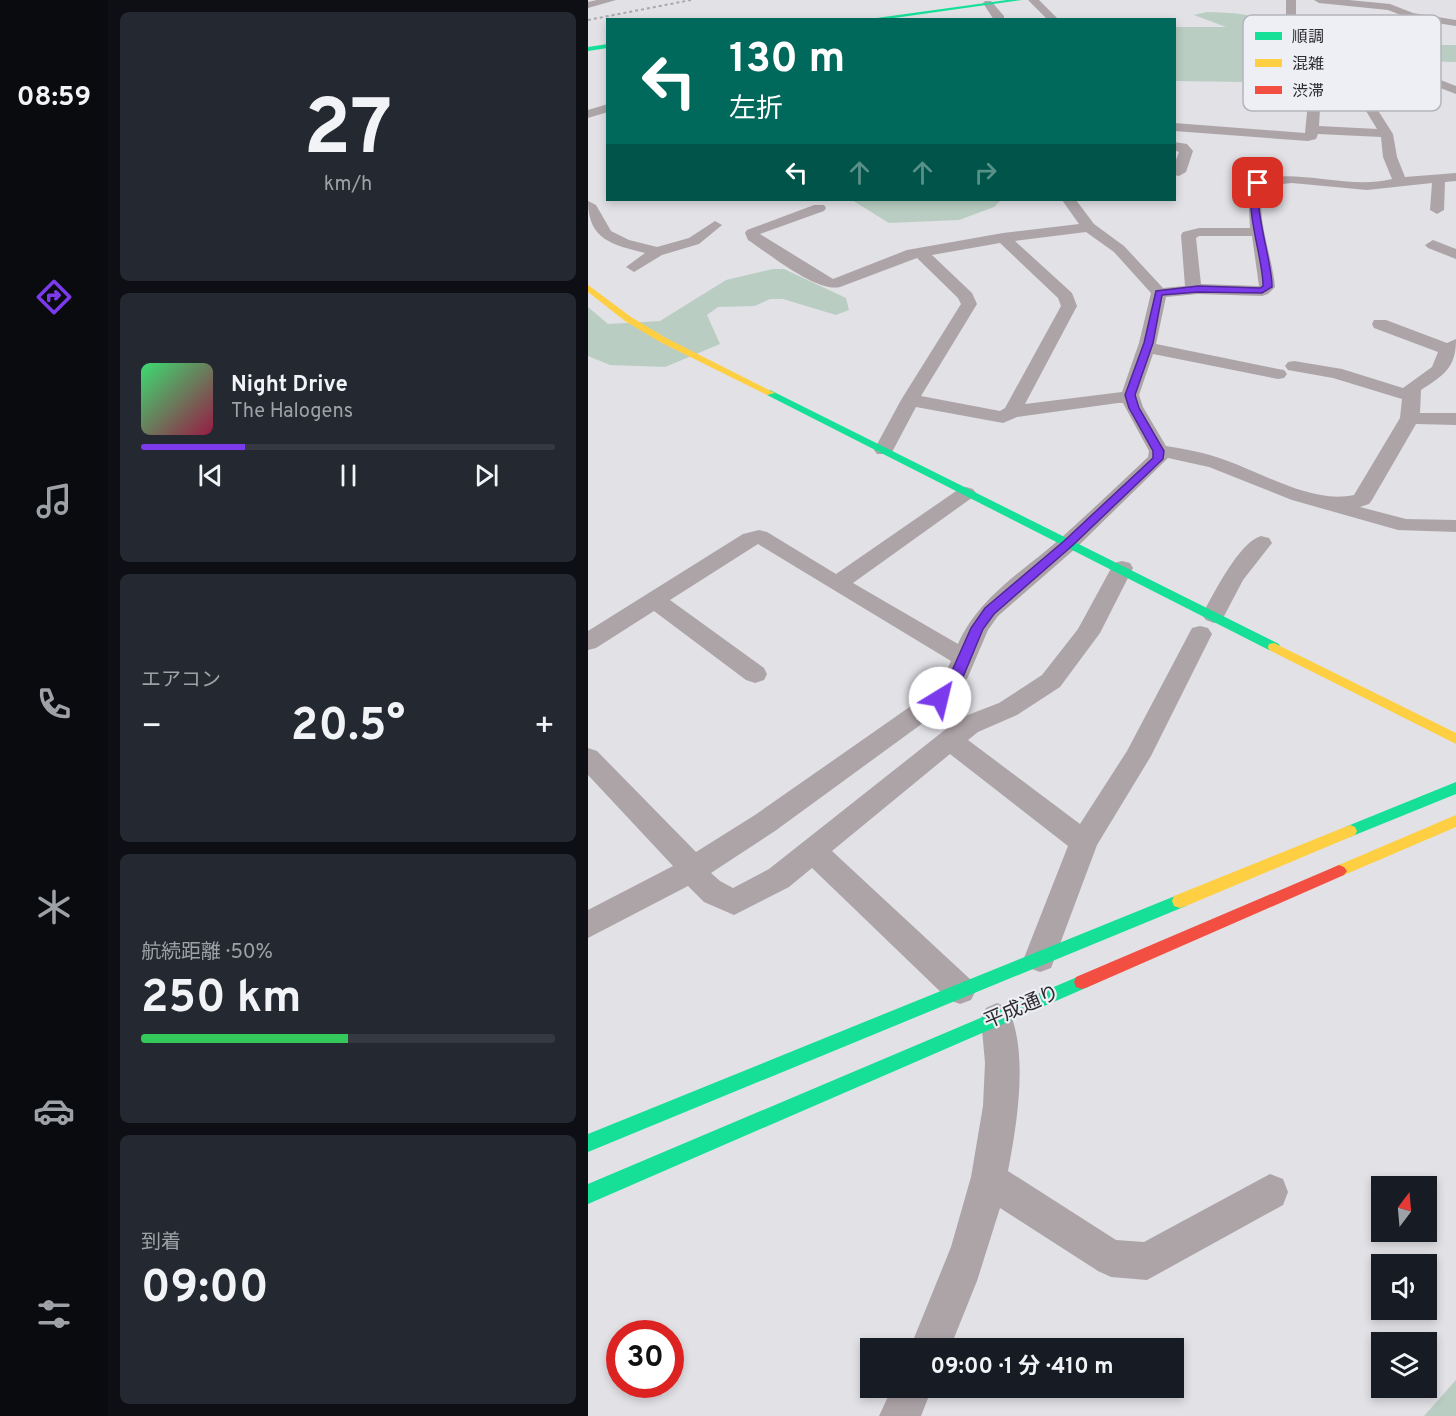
<!DOCTYPE html>
<html lang="ja">
<meta charset="utf-8">
<style>
body{margin:0;font-family:Overpass,"Noto Sans JP",sans-serif;background:#242831;color:#f1f3f6;height:100vh;display:flex;flex-direction:column;font-size:22px;white-space:nowrap}
*{box-sizing:border-box;margin:0}
p{font-size:20px;color:#9ea1a6}
.icon{flex:none;width:33px;height:33px;fill:none;stroke:currentColor;stroke-width:2;stroke-linecap:round;stroke-linejoin:round}
.map{position:relative;flex:1;overflow:hidden}
.side{display:flex;flex-direction:column;gap:12px;padding:12px;background:#0d0f14;width:480px}
.side>*{flex:none}
.banner{position:absolute;left:18px;top:18px;width:570px;height:183px;border-radius:0px;box-shadow:0 3px 9px #0003;background:#00695c;color:#fff;overflow:hidden}
.needle{width:39px;rotate:16deg}
.tools{position:absolute;left:783px;top:1176px;display:grid;gap:12px}
.tools a{display:grid;place-items:center;width:66px;height:66px;border-radius:0px;background:#171b24;box-shadow:0 3px 9px #0003;font-size:30px}
.speed{position:absolute;left:18px;top:1320px;display:flex;gap:12px;font-size:30px;font-weight:700;text-align:center}
.speed>*{display:grid;place-content:center;width:78px;height:78px;border-radius:50%;background:#171b24;box-shadow:0 3px 9px #0003;line-height:1}
.speed .limit{border:9px solid #d22;background:#fff;color:#111}
.pin{position:absolute;display:grid;place-items:center;width:51px;height:51px;color:#fff;margin:-26px;border-radius:12px;box-shadow:0 3px 9px #0006}
.me{position:absolute;width:66px;margin:-33px;rotate:36deg;stroke-linejoin:round;filter:drop-shadow(0 0 4px #0008)}
.turn{display:flex;align-items:center;gap:21px;height:126px;padding:0 24px;font-size:27px}
.turn .icon{width:78px;height:78px;stroke-width:2.5}
.turn b{display:block;font-size:42px;line-height:51px}
.lanes{display:flex;align-items:center;height:57px;padding:0 24px;background:#0003;justify-content:center;gap:30px;direction:ltr}
.lanes .off{opacity:.35}
.big{font-size:45px;font-weight:700;line-height:1.1}
.side .widget{flex:1;display:flex;flex-direction:column;justify-content:center;gap:9px;min-width:0;padding:0 21px;border-radius:9px;background:#242831}
.side .dial{align-items:center;gap:0}
.dial b{font-size:78px;line-height:1}
.song{display:flex;align-items:center;gap:18px}
.cover{width:72px;height:72px;border-radius:9px;background:linear-gradient(135deg,hsl(140 70% 55%),hsl(340 70% 35%))}
.played{height:6px;border-radius:3px;background:linear-gradient(90deg,#7c3aed 25%,#363941 25%)}
.keys{display:flex;justify-content:space-around;direction:ltr}
.heat{display:flex;justify-content:space-between;align-items:center;font-size:33px;direction:ltr}
.charge{height:9px;border-radius:4px;background:linear-gradient(90deg,#34c759 50%,#363941 0)}
.trip{position:absolute;left:272px;top:1338px;width:324px;height:60px;border-radius:0px;background:#171b24;box-shadow:0 3px 9px #0003;font-weight:700;line-height:60px;text-align:center}
main{display:flex;flex:1;min-height:0}
.menu{display:flex;flex-direction:column;width:108px;justify-content:space-around;align-items:center;background:#090b0e;color:#9ea1a6}
.menu .icon{width:42px;height:42px}
.menu .on{color:#7c3aed}
.menu b{font-size:27px;color:#f1f3f6}
.map>svg:first-child{display:block}
</style>
<main>
<nav class="menu">
<b>08:59</b>
<svg class="icon on" aria-label="directions" viewBox="0 0 24 24"><path d="M12 3l9 9-9 9-9-9zM9 14v-3h6M13 9l2 2-2 2"/></svg>
<svg class="icon" aria-label="music" viewBox="0 0 24 24"><path d="M9 18V5l10-2v13"/><circle cx="6" cy="18" r="3"/><circle cx="16" cy="16" r="3"/></svg>
<svg class="icon" aria-label="phone" viewBox="0 0 24 24"><path d="M5 4h4l2 5-3 2q2 4 5 5l2-3 5 2v4C11 20 4 13 5 4z"/></svg>
<svg class="icon" aria-label="climate" viewBox="0 0 24 24"><path d="M12 3v18M4 7l16 10M4 17L20 7"/></svg>
<svg class="icon" aria-label="car" viewBox="0 0 24 24"><path d="M5 17H2v-5l4-1 3-4h7l3 4 3 1v5h-3M9 17h6M6 11h13"/><circle cx="7" cy="17" r="2"/><circle cx="17" cy="17" r="2"/></svg>
<svg class="icon" aria-label="filters" viewBox="0 0 24 24"><path d="M4 7h16M4 17h16"/><circle cx="9" cy="7" r="2"/><circle cx="15" cy="17" r="2"/></svg>
</nav>
<section class="side">
<div class="widget dial"><b>27</b><p>km/h</p></div>
<div class="widget">
<div class="song"><i class="cover"></i><div><b>Night Drive</b><p>The Halogens</p></div></div>
<div class="played"></div>
<div class="keys"><svg class="icon" aria-label="previous" viewBox="0 0 24 24"><path d="M18 5L8 12l10 7zM5 5v14"/></svg><svg class="icon" aria-label="pause" viewBox="0 0 24 24"><path d="M8 5v14M16 5v14"/></svg><svg class="icon" aria-label="next" viewBox="0 0 24 24"><path d="M6 5l10 7-10 7zM19 5v14"/></svg></div>
</div>
<div class="widget"><p>エアコン</p>
<div class="heat"><a>−</a><b class="big">20.5°</b><a>+</a></div>
</div>
<div class="widget"><p>航続距離 · 50%</p><b class="big">250 km</b><div class="charge"></div></div>
<div class="widget"><p>到着</p><b class="big">09:00</b></div>
</section>
<div class="map">
<svg width="868" height="1416" viewBox="0 0 868 1416">
<rect width="100%" height="100%" fill="#e1e1e6"/>
<!-- green -->
<g fill="#bacdc3">
<path d="M619,12C655,13 685,14 707,46L763,49L823,45H868V62L766,60L747,62L733,73L680,74L656,82L587,81V27H638L606,15Z"/>
<polygon points="264,200 413,200 406,207 371,220 301,223"/>
<polygon points="185,269 196,269 258,298 261,310 248,315 195,299 182,299 167,306 130,307 119,315 132,344 77,367 22,365 0,356 0,307 20,324 72,321 138,280"/>
<polygon points="868,1380 868,1416 836,1416"/>
</g>
<g fill="none" stroke-linecap="round" stroke-linejoin="round">
<!-- street -->
<g fill="#ada4a8" fill-rule="evenodd">
<polygon points="9,0 28,0 0,8 0,2"/>
<polygon points="440,0 451,0 471,20 460,20"/>
<path d="M698,0H708V19L720,44L772,49L806,57L810,62L805,68L850,79L868,86V94L842,84L801,74L786,84L784,101L805,134L809,157L817,177L868,173V181L857,182L856,210L849,214L842,210L844,183L779,190L704,183L676,186C666,213 685,258 687,287L680,294L674,296L610,294L578,297L568,344L690,369L696,370L699,374L696,378L690,379L565,354L551,395L555,407L578,446C598,449 618,453 637,460C677,474 724,504 766,495L812,418L814,399L745,378L700,370L697,366L700,362L706,361L754,369L815,388L844,367L850,352L786,328L784,324L786,320H798L859,343L868,339C868,368 856,375 833,390L832,413H868V425L828,424L784,500L781,504L772,507L818,519L868,520V532L810,530L704,500L621,467L580,458L488,548L410,616L400,630L380,677L361,704L187,831L123,873L132,881L145,888L181,869L372,718L411,703L454,675L490,629L526,563L534,561L542,563L545,568L512,633L472,687L429,715L390,732L380,740L492,824L539,751L604,628L612,626L620,628L624,634L563,756L509,845L463,968L452,972L441,968L436,958L480,846L362,754L244,851L383,980L388,990L383,1000L372,1004L361,1000L224,868L201,887L146,915L116,902L100,886L0,938V910L85,866L0,775V748L9,751L108,852L167,815L343,692L357,674L363,661L170,544L82,600L176,668L179,674L176,680L167,683L158,680L66,611L8,648L0,650V631L155,534L171,530L179,532L248,574L371,489L378,487L385,489L388,493L385,497L265,583L370,644C390,598 435,571 472,539C502,512 531,484 560,457L561,451L535,403H530L429,417L415,423L328,407L303,454H289L286,450L313,400L373,304L370,298L329,258L252,287C229,293 180,253 160,240L157,233L159,230L226,205H236L238,208L236,211L172,234L245,279L319,250L415,233L491,224L474,200H488L506,224L536,246L575,288L597,286L593,235L595,232L611,228H662L660,191L665,180C713,168 759,190 804,179L795,157L793,137L730,134L728,139L720,141L586,131V123L717,133L721,92L665,90L661,89V85L774,86C777,76 792,71 798,62L772,55L712,49L698,19ZM733,92L773,93L772,101L789,129L731,126ZM498,232L526,252L563,293L551,343L534,392L437,404L489,306L484,293L427,241ZM611,236H664L671,286L613,284L608,238ZM412,243L470,298L473,306L417,408L412,411L333,396L389,304L384,293L344,255Z"/>
<polygon points="726,0 761,0 802,4 825,13 868,20 868,26 823,19 800,10 731,3"/>
<polygon points="397,1 403,1 416,16 416,20 406,20 395,3"/>
<polygon points="20,104 20,112 0,118 0,110"/>
<polygon points="586,142 599,144 605,151 598,172 591,176 586,175 586,165 591,152 586,150"/>
<path d="M0,201L8,205L23,231L41,240L69,247L101,238L127,221L134,225L111,244L74,255L46,272L38,267L57,253C25,245 0,240 0,201Z"/>
<polygon points="845,240 868,249 868,259 840,248 837,245"/>
<path d="M673,536L681,538L684,543L655,580L634,620L626,623L618,620L614,615C625,595 651,542 673,536Z"/>
<path d="M409,1003L420,1008C441,1053 429,1123 420,1171L528,1240L556,1242L682,1174L695,1179L700,1192L695,1205L559,1280L523,1277L510,1271L412,1208L389,1281L362,1348H322L363,1247L383,1177L395,1106L397,1063L393,1018L398,1008Z"/>
<polygon points="304,1388 344,1388 333,1416 291,1416"/>
</g>
<!-- fast -->
<g fill="#16e098" fill-rule="evenodd">
<polygon points="419,0 434,0 292,20 274,20"/>
<polygon points="20,44 20,48 0,51 0,47"/>
<polygon points="182,390 691,644 692,647 686,651 681,650 179,395 179,391"/>
<polygon points="868,782 868,794 762,837 757,835 755,831 757,827"/>
<polygon points="592,894 598,896 600,901 598,906 0,1152 0,1134"/>
<polygon points="494,975 500,977 502,982 500,987 0,1204 0,1184"/>
</g>
<!-- slow -->
<g fill="#ffcf43" fill-rule="evenodd">
<polygon points="0,285 43,317 78,338 187,393 179,395 72,342 37,321 0,292"/>
<polygon points="686,643 868,733 868,744 681,650 680,647 681,644"/>
<polygon points="868,815 868,827 756,875 751,877 746,875 743,871 746,867"/>
<polygon points="762,825 767,827 769,831 767,835 598,906 592,908 586,906 584,901 586,896"/>
</g>
<!-- jam -->
<polygon fill="#f24e42" fill-rule="evenodd" points="751,865 756,867 759,871 756,875 500,987 494,989 488,987 486,982 488,977"/>
<!-- rail -->
<polyline stroke="#aba7aa" stroke-width="2" stroke-dasharray="3 3" stroke-linecap="butt" points="0,20 103,0"/>
</g>
<!-- route -->
<path fill="#7c3aed" stroke="#51269a" stroke-width="1.5" d="M668,182L674,183C662,200 685,263 684,287L674,293L610,292L574,295L565,343L547,395L551,408L576,451L575,459L484,546L406,614L395,629L375,677L357,701H347L345,698L362,675L383,628L397,608L476,541L565,458V451L541,408L537,395L556,343L568,291L610,286L672,288L675,286C676,260 653,201 668,182Z"/>
<g text-anchor="middle" dominant-baseline="central" stroke-width="4.5" stroke-linejoin="round" paint-order="stroke">
<!-- near-street labels -->
<g font-size="20" fill="#2d2d30" stroke="#eeeef5">
<text transform="translate(434 1008) rotate(-23)">平成通り</text>
</g>
</g>
<!-- legend -->
<rect x="655" y="15" width="198" height="96" rx="9" fill="#eeeef5" stroke="#b4b4ba" stroke-width="1.5"/>
<rect x="667" y="32" width="27" height="8" fill="#16e098"/>
<rect x="667" y="59" width="27" height="8" fill="#ffcf43"/>
<rect x="667" y="86" width="27" height="8" fill="#f24e42"/>
<g font-size="16" fill="#2d2d30">
<text x="704" y="42">順調</text>
<text x="704" y="69">混雑</text>
<text x="704" y="96">渋滞</text>
</g>
</svg>
<div class="tools">
<a><svg class="needle" viewBox="-14 -14 28 28"><path d="M0-13l5 13h-10z" fill="#e53935"/><path d="M0 13l5-13h-10z" fill="#9ea1a6"/></svg></a>
<a><svg class="icon" aria-label="sound" viewBox="0 0 24 24"><path d="M4 9h4l5-4v14l-5-4H4zM17 9q2 3 0 6"/></svg></a>
<a><svg class="icon" aria-label="layers" viewBox="0 0 24 24"><path d="M12 4l9 5-9 5-9-5zM3 14l9 5 9-5"/></svg></a>
</div>
<div class="speed"><div class="limit">30</div></div>
<div class="pin" style="left:670px;top:183px;background:#d93025"><svg class="icon" aria-label="arrive" viewBox="0 0 24 24"><path d="M6 21V4h12l-3 4 3 4H6"/></svg></div>
<svg class="me" style="left:352px;top:698px" viewBox="-20 -20 40 40"><circle r="19" fill="#fff"/><path d="M0-13L10 11 0 6-10 11z" fill="#7c3aed"/></svg>
<div class="trip">09:00 · 1 分 · 410 m</div>
<div class="banner">
<div class="turn"><svg class="icon" aria-label="left" viewBox="0 0 24 24"><path d="M17 20v-9H6M10 6l-5 5 5 5"/></svg><div><b>130 m</b>左折</div></div>
<div class="lanes"><svg class="icon" aria-label="left" viewBox="0 0 24 24"><path d="M17 20v-9H6M10 6l-5 5 5 5"/></svg><svg class="icon off" aria-label="ahead" viewBox="0 0 24 24"><path d="M12 20V5M6 11l6-6 6 6"/></svg><svg class="icon off" aria-label="ahead" viewBox="0 0 24 24"><path d="M12 20V5M6 11l6-6 6 6"/></svg><svg class="icon off" aria-label="right" viewBox="0 0 24 24"><path d="M7 20v-9h11M14 6l5 5-5 5"/></svg></div>
</div>
</div>
</main>
